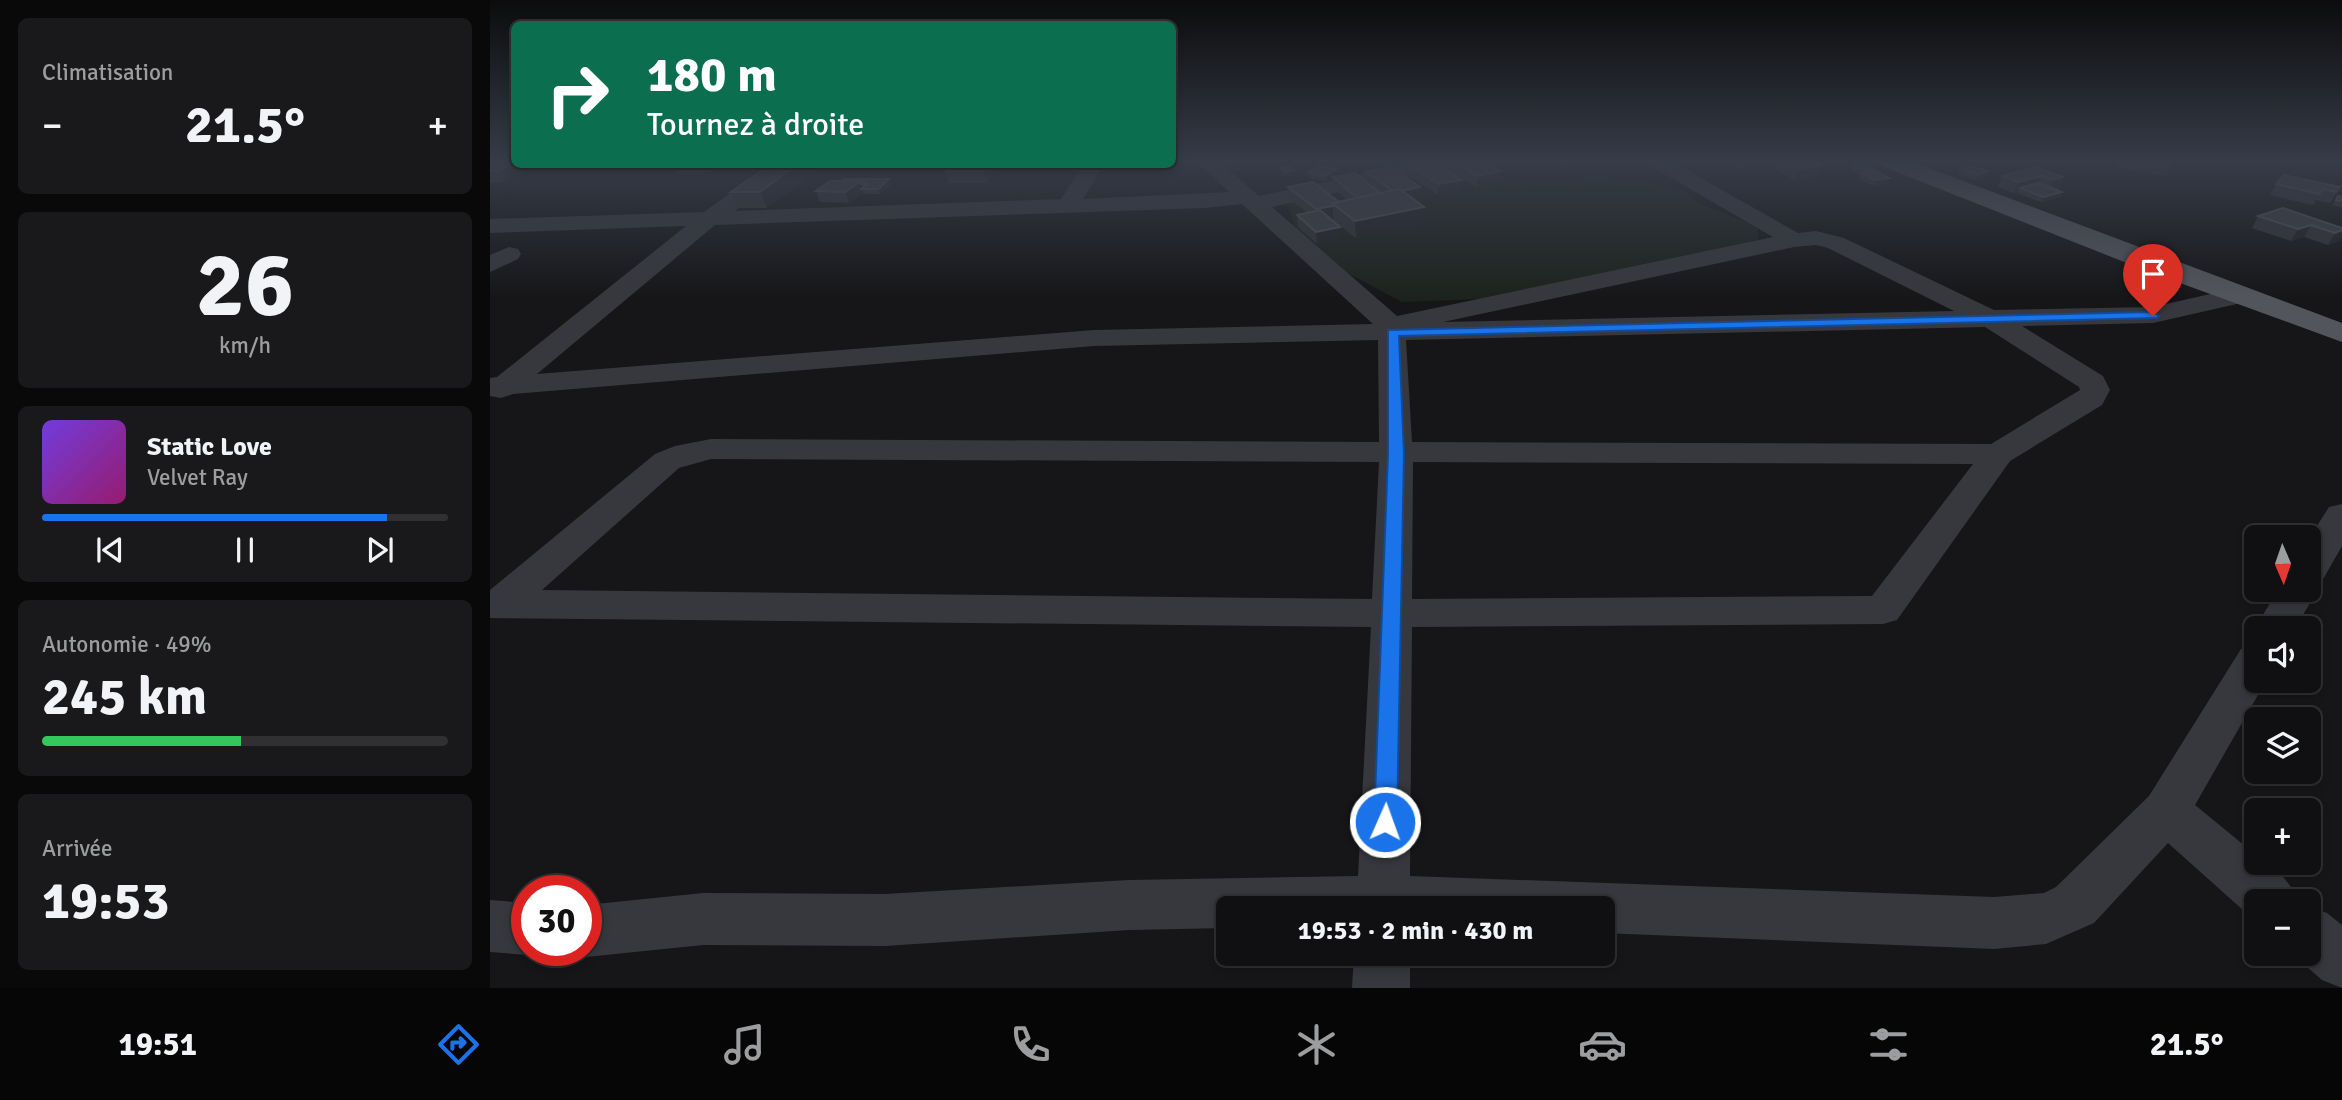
<!DOCTYPE html>
<html lang="fr">
<meta charset="utf-8">
<style>
body{margin:0;font-family:Signika,sans-serif;background:#19191b;color:#f1f3f6;height:100vh;display:flex;flex-direction:column;font-size:26px;white-space:nowrap}
*{box-sizing:border-box;margin:0}
p{font-size:23px;color:#9c9d9f}
.icon{flex:none;width:38px;height:38px;fill:none;stroke:currentColor;stroke-width:2;stroke-linecap:round;stroke-linejoin:round}
.map{position:relative;flex:1;overflow:hidden}
.drawer{display:flex;flex-direction:column;gap:18px;padding:18px;background:#09090a;width:490px}
.drawer>*{flex:none}
.hud{position:absolute;left:21px;top:21px;width:665px;height:147px;border-radius:10px;box-shadow:0 4px 10px #0003,0 0 0 2px #303032;background:#0b6e4f;color:#fff;overflow:hidden}
.needle{width:46px;rotate:178deg}
.controls{position:absolute;left:1754px;top:525px;display:grid;gap:14px}
.controls a{display:grid;place-items:center;width:77px;height:77px;border-radius:10px;background:#101012;box-shadow:0 4px 10px #0003,0 0 0 2px #303032;font-size:35px}
.speed{position:absolute;left:21px;top:875px;display:flex;gap:14px;font-size:35px;font-weight:700;text-align:center}
.speed>*{display:grid;place-content:center;width:91px;height:91px;border-radius:50%;background:#101012;box-shadow:0 4px 10px #0003,0 0 0 2px #303032;line-height:1}
.speed .limit{border:10px solid #d22;background:#fff;color:#111}
.pin{position:absolute;display:grid;place-items:center;width:60px;height:60px;color:#fff;margin:-72px -30px;border-radius:50% 50% 50% 0;rotate:-45deg;box-shadow:0 0 7px #0007}
.pin .icon{rotate:45deg}
.me{position:absolute;width:77px;margin:-38px;rotate:2deg;stroke-linejoin:round;filter:drop-shadow(0 0 5px #0008)}
.turn{display:flex;align-items:center;gap:24px;height:147px;padding:0 21px;font-size:32px}
.turn .icon{width:91px;height:91px;stroke-width:2.5}
.turn b{display:block;font-size:49px;line-height:60px}
.big{font-size:52px;font-weight:800;line-height:1.1}
.drawer .card{flex:1;display:flex;flex-direction:column;justify-content:center;gap:10px;min-width:0;padding:0 24px;border-radius:10px;background:#19191b}
.drawer .dial{align-items:center;gap:0}
.dial b{font-size:91px;line-height:1}
.song{display:flex;align-items:center;gap:21px}
.cover{width:84px;height:84px;border-radius:10px;background:linear-gradient(135deg,hsl(260 70% 55%),hsl(320 70% 35%))}
.played{height:7px;border-radius:4px;background:linear-gradient(90deg,#1a73e8 85%,#303032 85%)}
.keys{display:flex;justify-content:space-around;direction:ltr}
.heat{display:flex;justify-content:space-between;align-items:center;font-size:38px;direction:ltr}
.charge{height:10px;border-radius:5px;background:linear-gradient(90deg,#34c759 49%,#303032 0)}
.trip{position:absolute;left:726px;top:896px;width:399px;height:70px;border-radius:10px;background:#101012;box-shadow:0 4px 10px #0003,0 0 0 2px #303032;font-weight:800;line-height:70px;text-align:center}
.dock{display:flex;height:112px;justify-content:space-around;align-items:center;background:#060607;color:#9c9d9f}
.dock .icon{width:49px;height:49px}
.dock .active{color:#1a73e8}
.dock b{font-size:32px;color:#f1f3f6}
main{display:flex;flex:1;min-height:0}
.map>svg:first-child{display:block}
</style>
<main>
<section class="drawer">
<div class="card"><p>Climatisation</p>
<div class="heat"><a>−</a><b class="big">21.5°</b><a>+</a></div>
</div>
<div class="card dial"><b>26</b><p>km/h</p></div>
<div class="card">
<div class="song"><i class="cover"></i><div><b>Static Love</b><p>Velvet Ray</p></div></div>
<div class="played"></div>
<div class="keys"><svg class="icon" aria-label="previous" viewBox="0 0 24 24"><path d="M18 5L8 12l10 7zM5 5v14"/></svg><svg class="icon" aria-label="pause" viewBox="0 0 24 24"><path d="M8 5v14M16 5v14"/></svg><svg class="icon" aria-label="next" viewBox="0 0 24 24"><path d="M6 5l10 7-10 7zM19 5v14"/></svg></div>
</div>
<div class="card"><p>Autonomie · 49%</p><b class="big">245 km</b><div class="charge"></div></div>
<div class="card"><p>Arrivée</p><b class="big">19:53</b></div>
</section>
<div class="map">
<svg width="1852" height="988" viewBox="0 0 1852 988">
<rect width="100%" height="100%" fill="#161618"/>
<!-- green -->
<polygon fill="#1c231d" points="884,161 999,161 997,173 1035,180 1113,175 1195,190 1208,203 1267,226 1269,240 1017,298 912,302 848,268 805,228 796,198 890,169"/>
<g fill="none" stroke-linecap="round" stroke-linejoin="round">
<!-- minor -->
<g fill="#37383d" fill-rule="evenodd">
<path d="M707,161H729L769,196L933,161H971L968,165L961,167L782,207L907,316L1283,237L1159,165L1156,161H1181L1308,233L1326,231L1354,238L1504,310L1663,307L1751,287L1760,289L1764,295L1760,301L1663,323L1532,326L1613,376L1620,390L1612,405L1520,461L1407,620L1393,624L922,627L920,876L1504,897L1554,893L1566,887L1659,796L1751,649L1766,644V681H1776L1705,805L1766,855V863C1786,863 1801,884 1808,901H1766V920L1763,919L1678,843L1604,923L1556,944L1504,949L1113,933V908H738V928L639,930L395,946L213,945L96,957L79,950H96V905L213,893L395,894L639,880L868,876L881,627L0,618V590L165,454L185,446L221,439L889,442L888,340L604,346L23,394L11,398L0,396V378L7,377L196,226L0,233V219L214,212L281,164H305L245,211L571,199L594,164H614L593,199L739,192ZM752,204L883,324L604,330L47,374L225,225L715,208ZM1326,245L1338,248L1464,311L953,322L1304,247ZM1495,327L1589,387L1590,390L1501,444L922,442L916,340ZM221,459L889,462L882,599L52,590L189,468ZM923,462L1483,464L1382,596L922,599Z"/>
<polygon points="19,247 28,249 31,254 28,259 0,272 0,255"/>
<polygon points="1852,504 1852,546 1832,581 1824,583 1828,590 1805,628 1766,630 1765,628 1788,590 1818,590 1818,540 1839,507"/>
<polygon points="0,900 37,903 37,950 49,950 37,955 0,952"/>
<polygon points="1818,906 1837,913 1852,925 1852,988 1832,980 1802,954 1818,954"/>
<polygon points="864,954 920,954 920,988 862,988"/>
</g>
<!-- major -->
<polygon fill="#53555c" fill-rule="evenodd" points="1389,161 1420,161 1852,323 1852,342 1657,271 1392,166"/>
</g>
<!-- wall -->
<g fill="#323236">
<polygon points="0,161 24,161 15,182 0,183"/>
<polygon points="731,161 767,161 768,167 743,171"/>
<polygon points="954,161 991,161 1009,182 987,187 954,168"/>
<polygon points="1058,161 1112,161 1096,165 1093,163 1093,165 1073,170"/>
<polygon points="1236,161 1275,161 1274,166 1251,170"/>
<polygon points="1285,161 1325,161 1329,176 1305,180 1283,169"/>
<polygon points="1628,161 1681,161 1681,165 1676,176 1627,168"/>
<polygon points="183,164 229,164 215,175 188,175"/>
<polygon points="281,164 277,208 248,208 241,192"/>
<polygon points="467,164 526,164 502,165 504,174 496,183 459,183 456,172"/>
<polygon points="917,164 972,180 971,191 948,195 917,175"/>
<polygon points="1374,165 1397,183 1384,186 1369,179 1370,174 1361,171 1363,166"/>
<polygon points="1545,167 1573,177 1569,188 1566,189 1572,192 1570,197 1551,202 1527,193 1528,192 1524,193 1508,187 1512,176"/>
<polygon points="791,168 805,175 798,177 791,173"/>
<polygon points="847,169 847,174 836,181 819,178 818,172"/>
<polygon points="1470,169 1496,177 1485,180 1468,174"/>
<polygon points="876,172 930,198 924,199 934,207 934,224 866,238 843,220 843,217 840,218 850,238 827,244 808,227 807,215 817,213 799,198 798,187 849,202 857,200 844,188 843,177 891,193 877,182"/>
<polygon points="375,181 401,185 390,194 373,194 373,193 359,203 330,202 326,191"/>
<polygon points="1786,184 1850,187 1840,203 1826,200 1823,205 1780,195"/>
<polygon points="1848,196 1852,197 1852,208 1842,205"/>
<polygon points="1768,216 1852,228 1852,236 1849,241 1838,245 1814,237 1801,241 1762,228"/>
</g>
<!-- shaded-wall -->
<g fill="#212124">
<polygon points="742,161 767,161 768,167 743,171"/>
<polygon points="1089,161 1093,161 1093,165 1073,170 1074,164"/>
<polygon points="1096,161 1112,161 1096,165"/>
<polygon points="1253,161 1275,161 1274,166 1251,170"/>
<polygon points="1317,161 1325,161 1324,167 1331,165 1329,176 1305,180 1308,169"/>
<polygon points="24,162 24,164 44,164 15,182 8,171"/>
<polygon points="211,164 229,164 215,175"/>
<polygon points="308,164 336,164 277,208 270,192"/>
<polygon points="502,164 504,174 496,183 493,172 500,165"/>
<polygon points="847,169 847,174 836,181 835,176"/>
<polygon points="805,170 805,175 798,177 797,172"/>
<polygon points="1010,171 1009,182 987,187 987,176"/>
<polygon points="1498,171 1496,177 1485,180 1487,175"/>
<polygon points="1551,176 1547,187 1530,188 1528,192 1524,193 1529,182"/>
<polygon points="1573,177 1569,188 1558,191 1562,180"/>
<polygon points="1399,178 1397,183 1384,186 1385,180"/>
<polygon points="375,179 376,184 372,184 374,189 372,189 373,193 359,203 355,192"/>
<polygon points="399,179 401,185 390,194 388,189"/>
<polygon points="972,180 971,191 948,195 949,184"/>
<polygon points="930,187 930,198 905,203 904,192"/>
<polygon points="1572,192 1570,197 1551,202 1553,197"/>
<polygon points="843,206 843,217 826,221 826,209"/>
<polygon points="934,207 934,224 866,238 865,221"/>
<polygon points="1821,225 1814,237 1801,241 1808,229"/>
<polygon points="850,227 850,238 827,244 826,232"/>
<polygon points="1852,230 1852,236 1849,241 1838,245 1845,233"/>
</g>
<!-- building -->
<g fill="#3f3f44" stroke="#4f5156" stroke-width="2">
<polygon points="0,161 24,161 24,162 8,171 0,171"/>
<polygon points="932,161 942,161 972,180 949,184 917,164"/>
<polygon points="961,161 991,161 1010,171 987,176"/>
<polygon points="1067,161 1089,161 1074,164"/>
<polygon points="1291,161 1323,161 1331,165 1308,169"/>
<polygon points="1655,161 1681,161 1681,165"/>
<polygon points="281,164 308,164 270,192 241,192"/>
<polygon points="467,164 500,164 493,172 456,172"/>
<polygon points="1374,165 1399,178 1385,180 1370,173 1379,171 1363,166"/>
<polygon points="798,166 805,170 797,172 791,168"/>
<polygon points="830,166 847,169 835,176 818,172"/>
<polygon points="1481,166 1498,171 1487,175 1470,169"/>
<polygon points="901,167 930,187 912,191 910,189 903,191 876,172"/>
<polygon points="1545,167 1573,177 1562,180 1551,176 1529,182 1512,176"/>
<polygon points="865,173 890,193 867,198 843,177"/>
<polygon points="1794,175 1850,187 1846,192 1833,189 1829,194 1786,184"/>
<polygon points="353,179 375,179 371,182 371,181 351,181"/>
<polygon points="377,179 399,179 388,189 371,189 377,184 372,184"/>
<polygon points="340,181 371,181 355,192 326,191"/>
<polygon points="823,182 849,202 842,203 843,206 826,209 798,187"/>
<polygon points="1549,183 1572,192 1553,197 1530,188"/>
<polygon points="910,189 934,207 865,221 842,203"/>
<polygon points="1848,196 1852,197 1852,201 1846,200"/>
<polygon points="1793,208 1852,228 1852,230 1845,233 1821,225 1808,229 1768,216"/>
<polygon points="830,210 850,227 826,232 807,215"/>
</g>
<!-- sky -->
<linearGradient id="sky" x2="0" y2="1"><stop stop-color="#0c0c0d"/><stop offset="0.54" stop-color="#363c48"/><stop offset="1" stop-color="#363c48" stop-opacity="0"/></linearGradient>
<rect width="1852" height="299" fill="url(#sky)"/>
<!-- route -->
<polygon fill="#1a73e8" stroke="#114b97" stroke-width="2" points="1663,312 1669,316 1667,318 909,336 914,454 907,822 903,829 895,832 887,829 884,822 898,454 898,330"/>
</svg>
<div class="controls">
<a><svg class="needle" viewBox="-14 -14 28 28"><path d="M0-13l5 13h-10z" fill="#e53935"/><path d="M0 13l5-13h-10z" fill="#9c9d9f"/></svg></a>
<a><svg class="icon" aria-label="sound" viewBox="0 0 24 24"><path d="M4 9h4l5-4v14l-5-4H4zM17 9q2 3 0 6"/></svg></a>
<a><svg class="icon" aria-label="layers" viewBox="0 0 24 24"><path d="M12 4l9 5-9 5-9-5zM3 14l9 5 9-5"/></svg></a>
<a>+</a>
<a>−</a>
</div>
<div class="speed"><div class="limit">30</div></div>
<div class="pin" style="left:1663px;top:316px;background:#d93025"><svg class="icon" aria-label="arrive" viewBox="0 0 24 24"><path d="M6 21V4h12l-3 4 3 4H6"/></svg></div>
<svg class="me" style="left:895px;top:822px" viewBox="-20 -20 40 40"><circle r="17" fill="#1a73e8" stroke="#fff" stroke-width="3"/><path d="M0-11L8 9 0 5-8 9z" fill="#fff"/></svg>
<div class="trip">19:53 · 2 min · 430 m</div>
<div class="hud">
<div class="turn"><svg class="icon" aria-label="right" viewBox="0 0 24 24"><path d="M7 20v-9h11M14 6l5 5-5 5"/></svg><div><b>180 m</b>Tournez à droite</div></div>
</div>
</div>
</main>
<nav class="dock">
<b>19:51</b>
<svg class="icon active" aria-label="directions" viewBox="0 0 24 24"><path d="M12 3l9 9-9 9-9-9zM9 14v-3h6M13 9l2 2-2 2"/></svg>
<svg class="icon" aria-label="music" viewBox="0 0 24 24"><path d="M9 18V5l10-2v13"/><circle cx="6" cy="18" r="3"/><circle cx="16" cy="16" r="3"/></svg>
<svg class="icon" aria-label="phone" viewBox="0 0 24 24"><path d="M5 4h4l2 5-3 2q2 4 5 5l2-3 5 2v4C11 20 4 13 5 4z"/></svg>
<svg class="icon" aria-label="climate" viewBox="0 0 24 24"><path d="M12 3v18M4 7l16 10M4 17L20 7"/></svg>
<svg class="icon" aria-label="car" viewBox="0 0 24 24"><path d="M5 17H2v-5l4-1 3-4h7l3 4 3 1v5h-3M9 17h6M6 11h13"/><circle cx="7" cy="17" r="2"/><circle cx="17" cy="17" r="2"/></svg>
<svg class="icon" aria-label="filters" viewBox="0 0 24 24"><path d="M4 7h16M4 17h16"/><circle cx="9" cy="7" r="2"/><circle cx="15" cy="17" r="2"/></svg>
<b>21.5°</b>
</nav>
